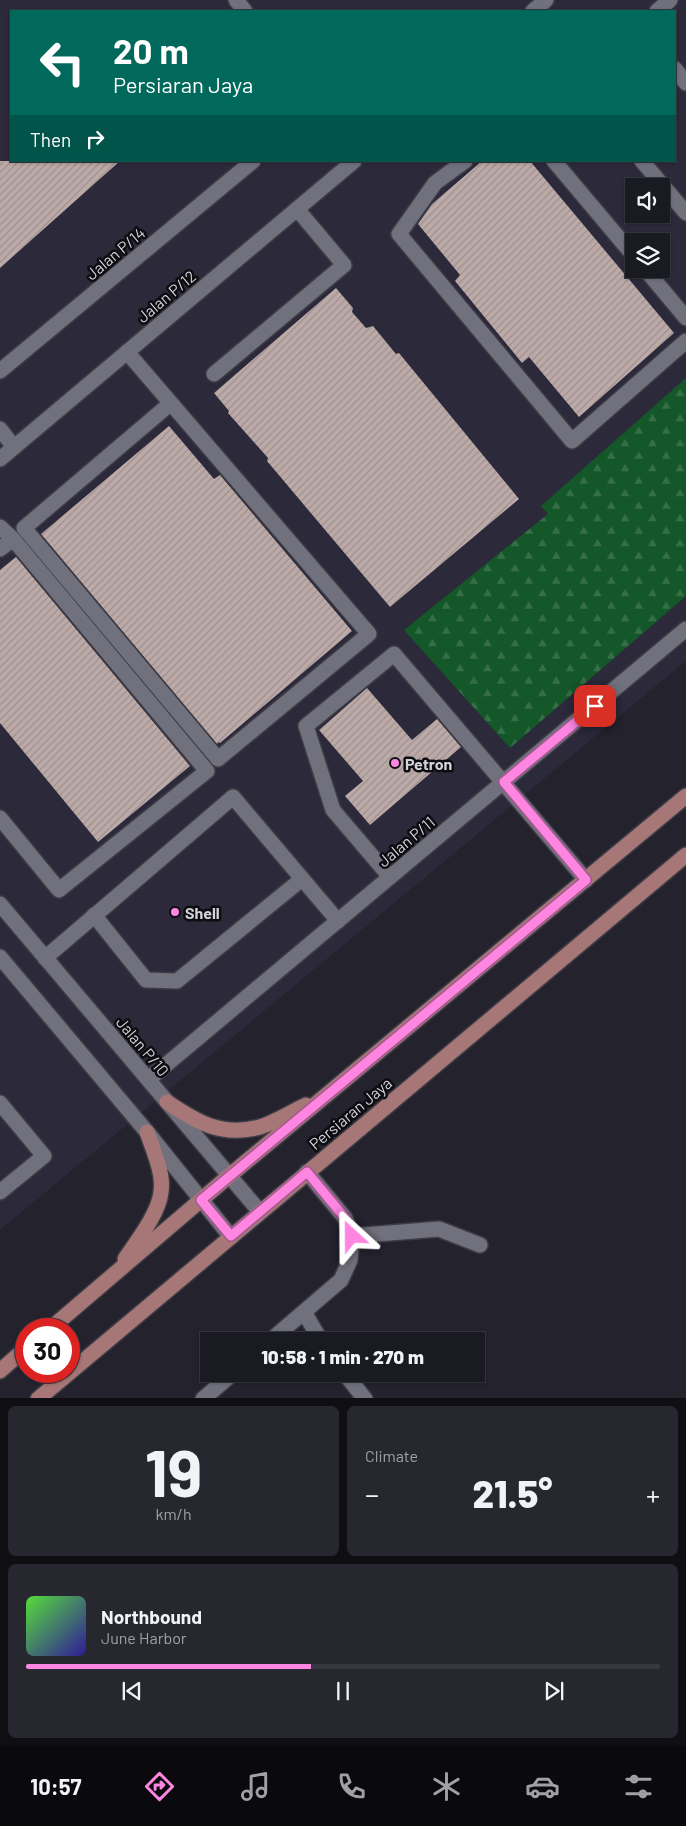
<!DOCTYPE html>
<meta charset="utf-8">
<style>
body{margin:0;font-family:Barlow,sans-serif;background:#27272f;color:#f1f3f6;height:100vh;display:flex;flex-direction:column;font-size:19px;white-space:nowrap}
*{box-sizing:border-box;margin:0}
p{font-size:16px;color:#9fa1a5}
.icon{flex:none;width:28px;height:28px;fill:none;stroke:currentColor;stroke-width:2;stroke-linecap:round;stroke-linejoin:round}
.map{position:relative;height:1398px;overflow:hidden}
.side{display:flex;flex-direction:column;gap:8px;padding:8px;background:#0e0e13;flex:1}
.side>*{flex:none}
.hud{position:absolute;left:10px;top:10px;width:666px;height:152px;border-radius:0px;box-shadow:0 1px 4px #0004,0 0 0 1px #383840;background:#00695c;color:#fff;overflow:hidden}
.tools{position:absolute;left:625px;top:178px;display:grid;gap:10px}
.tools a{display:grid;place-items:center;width:45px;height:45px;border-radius:0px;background:#1a1a22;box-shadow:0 1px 4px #0004,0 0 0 1px #383840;font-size:25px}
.speed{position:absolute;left:15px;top:1318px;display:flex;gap:10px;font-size:25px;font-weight:700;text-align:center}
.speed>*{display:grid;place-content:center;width:65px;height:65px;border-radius:50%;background:#1a1a22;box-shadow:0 1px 4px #0004,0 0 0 1px #383840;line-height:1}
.speed .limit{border:8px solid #d22;background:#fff;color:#111}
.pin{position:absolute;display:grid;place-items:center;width:42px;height:42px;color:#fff;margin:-21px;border-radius:10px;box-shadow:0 2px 8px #0006}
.me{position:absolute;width:55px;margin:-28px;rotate:336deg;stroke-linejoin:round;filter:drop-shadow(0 0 4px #0008)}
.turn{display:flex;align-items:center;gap:18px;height:105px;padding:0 20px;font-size:22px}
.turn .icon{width:65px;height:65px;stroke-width:2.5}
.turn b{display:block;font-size:35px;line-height:42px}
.then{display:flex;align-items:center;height:48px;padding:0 20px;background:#0003;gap:10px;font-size:19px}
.big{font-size:38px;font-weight:800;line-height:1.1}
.side .card{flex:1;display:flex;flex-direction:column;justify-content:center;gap:8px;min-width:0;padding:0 18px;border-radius:8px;background:#27272f}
.side .dial{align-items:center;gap:0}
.dial b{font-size:65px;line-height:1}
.song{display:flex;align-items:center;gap:15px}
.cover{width:60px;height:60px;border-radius:8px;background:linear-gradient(135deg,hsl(110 70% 55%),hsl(250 70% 35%))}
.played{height:5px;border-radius:2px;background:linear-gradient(90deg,#fe86e1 45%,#383840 45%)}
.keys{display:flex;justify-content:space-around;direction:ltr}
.heat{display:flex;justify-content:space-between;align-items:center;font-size:28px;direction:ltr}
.side .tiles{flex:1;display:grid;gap:8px;grid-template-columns:1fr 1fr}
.card:last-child{grid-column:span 2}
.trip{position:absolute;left:200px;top:1332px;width:285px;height:50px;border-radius:0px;background:#1a1a22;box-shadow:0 1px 4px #0004,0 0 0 1px #383840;font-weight:800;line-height:50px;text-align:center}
.tabs{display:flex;height:80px;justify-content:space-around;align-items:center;background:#0a0a0e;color:#9fa1a5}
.tabs .icon{width:35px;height:35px}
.tabs .current{color:#fe86e1}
.tabs b{font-size:22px;color:#f1f3f6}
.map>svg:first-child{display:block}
</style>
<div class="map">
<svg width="686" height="1399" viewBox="0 0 686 1399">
<defs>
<pattern id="forest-firs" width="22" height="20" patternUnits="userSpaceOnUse" patternTransform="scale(1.25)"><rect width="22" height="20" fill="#145728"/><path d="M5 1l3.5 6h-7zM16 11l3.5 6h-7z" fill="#356e47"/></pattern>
<pattern id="building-hatch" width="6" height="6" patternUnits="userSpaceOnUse" patternTransform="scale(1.25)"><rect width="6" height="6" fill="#bcaaa8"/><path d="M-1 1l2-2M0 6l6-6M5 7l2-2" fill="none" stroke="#9d908e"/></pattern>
</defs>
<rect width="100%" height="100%" fill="#23222d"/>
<!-- built -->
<path fill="#2b293a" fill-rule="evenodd" d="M0,0H686V661L0,1230ZM11,11H675V161H11ZM634,186H661V214H634ZM634,241H661V269H634Z"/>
<!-- forest -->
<polygon fill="url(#forest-firs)" points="686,378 686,596 510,748 404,630 548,514 541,506"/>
<!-- building -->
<g fill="url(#building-hatch)">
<polygon points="0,161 120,161 0,268"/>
<polygon points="482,161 530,161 674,333 579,417 529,357 522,363 455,281 460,275 418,224 432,204"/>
<polygon points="336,288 353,308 352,312 366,328 373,326 396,354 399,353 519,499 390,607 267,461 268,458 228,413 229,411 214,393"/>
<polygon points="169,426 214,479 220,475 352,631 220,743 219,742 217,744 41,534"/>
<polygon points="16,557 190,766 98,842 0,723 0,570"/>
<polygon points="367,688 412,740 437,719 461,747 370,825 345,796 363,781 319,730"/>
</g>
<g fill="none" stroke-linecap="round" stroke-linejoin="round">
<!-- lane casing -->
<g stroke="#3d3c45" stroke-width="18">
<g id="lane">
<polyline points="657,11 670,0"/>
<polyline points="675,69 686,83"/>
<polyline points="465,161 435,183 399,234 572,441 686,341"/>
<polyline points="554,161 634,256"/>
<polyline points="645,269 686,318"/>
<polyline points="127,352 369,634 218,759 24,528 171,403"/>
<polyline points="214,374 344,265 297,209"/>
<polyline points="0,527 13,539 207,771 59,890 0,818"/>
<polyline points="0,549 13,539"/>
<polyline points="390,877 333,810 306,726 394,654 586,880"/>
<polyline points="94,915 146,980 177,981 302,879"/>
<polyline points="45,958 233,797 338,921"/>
<polyline points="0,1103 44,1156 0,1192"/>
<polyline points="352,1236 439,1229 480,1245"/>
</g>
</g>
<!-- street casing -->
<g stroke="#3d3c45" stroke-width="18">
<g id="street">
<polyline points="236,0 245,11"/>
<polyline points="533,11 546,0"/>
<polyline points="642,161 686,213"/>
<polyline points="0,371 253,161"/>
<polyline points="0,429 14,447"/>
<polyline points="0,459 354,161"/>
<polyline points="149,1079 686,629"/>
<polyline points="304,1312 321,1341"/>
<polyline points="270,1341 341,1280 350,1260 352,1236 345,1218 307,1172"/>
<polyline points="345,1374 365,1399"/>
<polyline points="203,1399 232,1374"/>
</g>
</g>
<!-- secondary casing -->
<g stroke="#3d3c45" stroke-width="18">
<g id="secondary">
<polyline points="0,904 260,1212"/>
<polyline points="0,957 147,1132 231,1237"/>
</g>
</g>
<!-- primary casing -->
<g stroke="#3d3c45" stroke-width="18">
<g id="primary">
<path d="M167,1102C198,1123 222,1137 260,1127C276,1122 291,1112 306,1105"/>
<path d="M125,1259C137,1241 159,1213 161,1192C164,1173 153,1150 147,1132"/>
<polyline points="50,1329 229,1176 686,796"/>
<polyline points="0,1371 26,1348"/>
<polyline points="38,1399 686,855"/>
</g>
</g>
<!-- lane -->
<use href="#lane" stroke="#71707d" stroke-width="15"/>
<!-- street -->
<use href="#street" stroke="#71707d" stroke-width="15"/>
<!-- secondary -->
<use href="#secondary" stroke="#71707d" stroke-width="15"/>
<!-- primary -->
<use href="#primary" stroke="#a67776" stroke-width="15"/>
</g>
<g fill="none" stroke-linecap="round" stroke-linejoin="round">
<!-- route casing -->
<g stroke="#a55792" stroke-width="12">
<polyline id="route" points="352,1236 345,1218 307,1172 231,1236 201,1200 586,880 504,782 595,706"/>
</g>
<!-- route -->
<use href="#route" stroke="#fe86e1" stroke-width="9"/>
</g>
<!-- markers -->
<g fill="#fe86e1" stroke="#0d0c11" stroke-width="2">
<circle cx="395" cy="763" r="5"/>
<circle cx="175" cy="912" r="5"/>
</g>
<g text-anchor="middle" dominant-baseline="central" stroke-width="5" stroke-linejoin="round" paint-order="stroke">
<!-- street labels -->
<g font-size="16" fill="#d4d4db" stroke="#0d0c11">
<text transform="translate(115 253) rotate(-40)">Jalan P/14</text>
<text transform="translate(166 296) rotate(-40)">Jalan P/12</text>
<text transform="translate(406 841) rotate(-40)">Jalan P/11</text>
<text transform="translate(143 1046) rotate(50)">Jalan P/10</text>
<text transform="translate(350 1113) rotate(-40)">Persiaran Jaya</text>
</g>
<!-- poi labels -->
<g font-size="16" font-weight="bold" fill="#d4d4db" stroke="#0d0c11" text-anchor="start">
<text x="405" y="763">Petron</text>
<text x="185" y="912">Shell</text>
</g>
</g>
</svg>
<div class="tools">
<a><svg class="icon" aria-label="sound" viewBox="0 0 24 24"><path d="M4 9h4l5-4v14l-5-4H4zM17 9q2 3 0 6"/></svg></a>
<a><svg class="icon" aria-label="layers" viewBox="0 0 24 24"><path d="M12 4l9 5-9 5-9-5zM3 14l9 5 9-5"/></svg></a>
</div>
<div class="speed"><div class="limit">30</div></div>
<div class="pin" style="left:595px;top:706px;background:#d93025"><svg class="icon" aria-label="arrive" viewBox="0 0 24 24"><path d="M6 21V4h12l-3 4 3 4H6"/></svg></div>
<svg class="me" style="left:352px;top:1236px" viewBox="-20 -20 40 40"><path d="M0-17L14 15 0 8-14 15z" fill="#fe86e1" stroke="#fff" stroke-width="4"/></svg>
<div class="trip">10:58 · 1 min · 270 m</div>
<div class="hud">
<div class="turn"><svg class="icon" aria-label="left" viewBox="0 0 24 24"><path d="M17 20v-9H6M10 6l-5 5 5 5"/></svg><div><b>20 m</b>Persiaran Jaya</div></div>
<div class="then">Then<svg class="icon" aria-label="right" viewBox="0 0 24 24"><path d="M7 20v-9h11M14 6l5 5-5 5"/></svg></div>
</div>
</div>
<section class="side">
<div class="tiles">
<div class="card dial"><b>19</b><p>km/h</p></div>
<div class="card"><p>Climate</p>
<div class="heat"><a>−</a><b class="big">21.5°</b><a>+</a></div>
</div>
<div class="card">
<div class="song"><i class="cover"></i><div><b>Northbound</b><p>June Harbor</p></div></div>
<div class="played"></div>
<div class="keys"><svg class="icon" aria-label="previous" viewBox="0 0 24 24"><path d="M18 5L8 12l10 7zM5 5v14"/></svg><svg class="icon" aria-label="pause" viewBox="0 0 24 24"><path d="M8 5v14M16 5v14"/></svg><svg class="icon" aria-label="next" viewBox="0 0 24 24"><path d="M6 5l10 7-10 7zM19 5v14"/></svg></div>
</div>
</div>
</section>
<nav class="tabs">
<b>10:57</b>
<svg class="icon current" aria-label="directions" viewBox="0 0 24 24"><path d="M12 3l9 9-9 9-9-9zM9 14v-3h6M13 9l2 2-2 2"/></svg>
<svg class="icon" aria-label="music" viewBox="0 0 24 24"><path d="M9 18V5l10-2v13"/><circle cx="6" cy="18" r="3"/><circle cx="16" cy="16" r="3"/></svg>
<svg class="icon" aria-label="phone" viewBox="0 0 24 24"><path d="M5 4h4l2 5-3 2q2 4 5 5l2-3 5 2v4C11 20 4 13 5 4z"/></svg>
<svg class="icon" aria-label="climate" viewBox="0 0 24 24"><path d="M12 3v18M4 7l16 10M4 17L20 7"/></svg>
<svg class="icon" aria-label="car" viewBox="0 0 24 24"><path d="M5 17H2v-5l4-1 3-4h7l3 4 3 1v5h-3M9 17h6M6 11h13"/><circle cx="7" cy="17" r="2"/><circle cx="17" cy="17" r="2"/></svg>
<svg class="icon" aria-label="filters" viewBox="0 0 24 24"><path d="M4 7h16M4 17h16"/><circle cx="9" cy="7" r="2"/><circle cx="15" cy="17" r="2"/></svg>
</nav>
